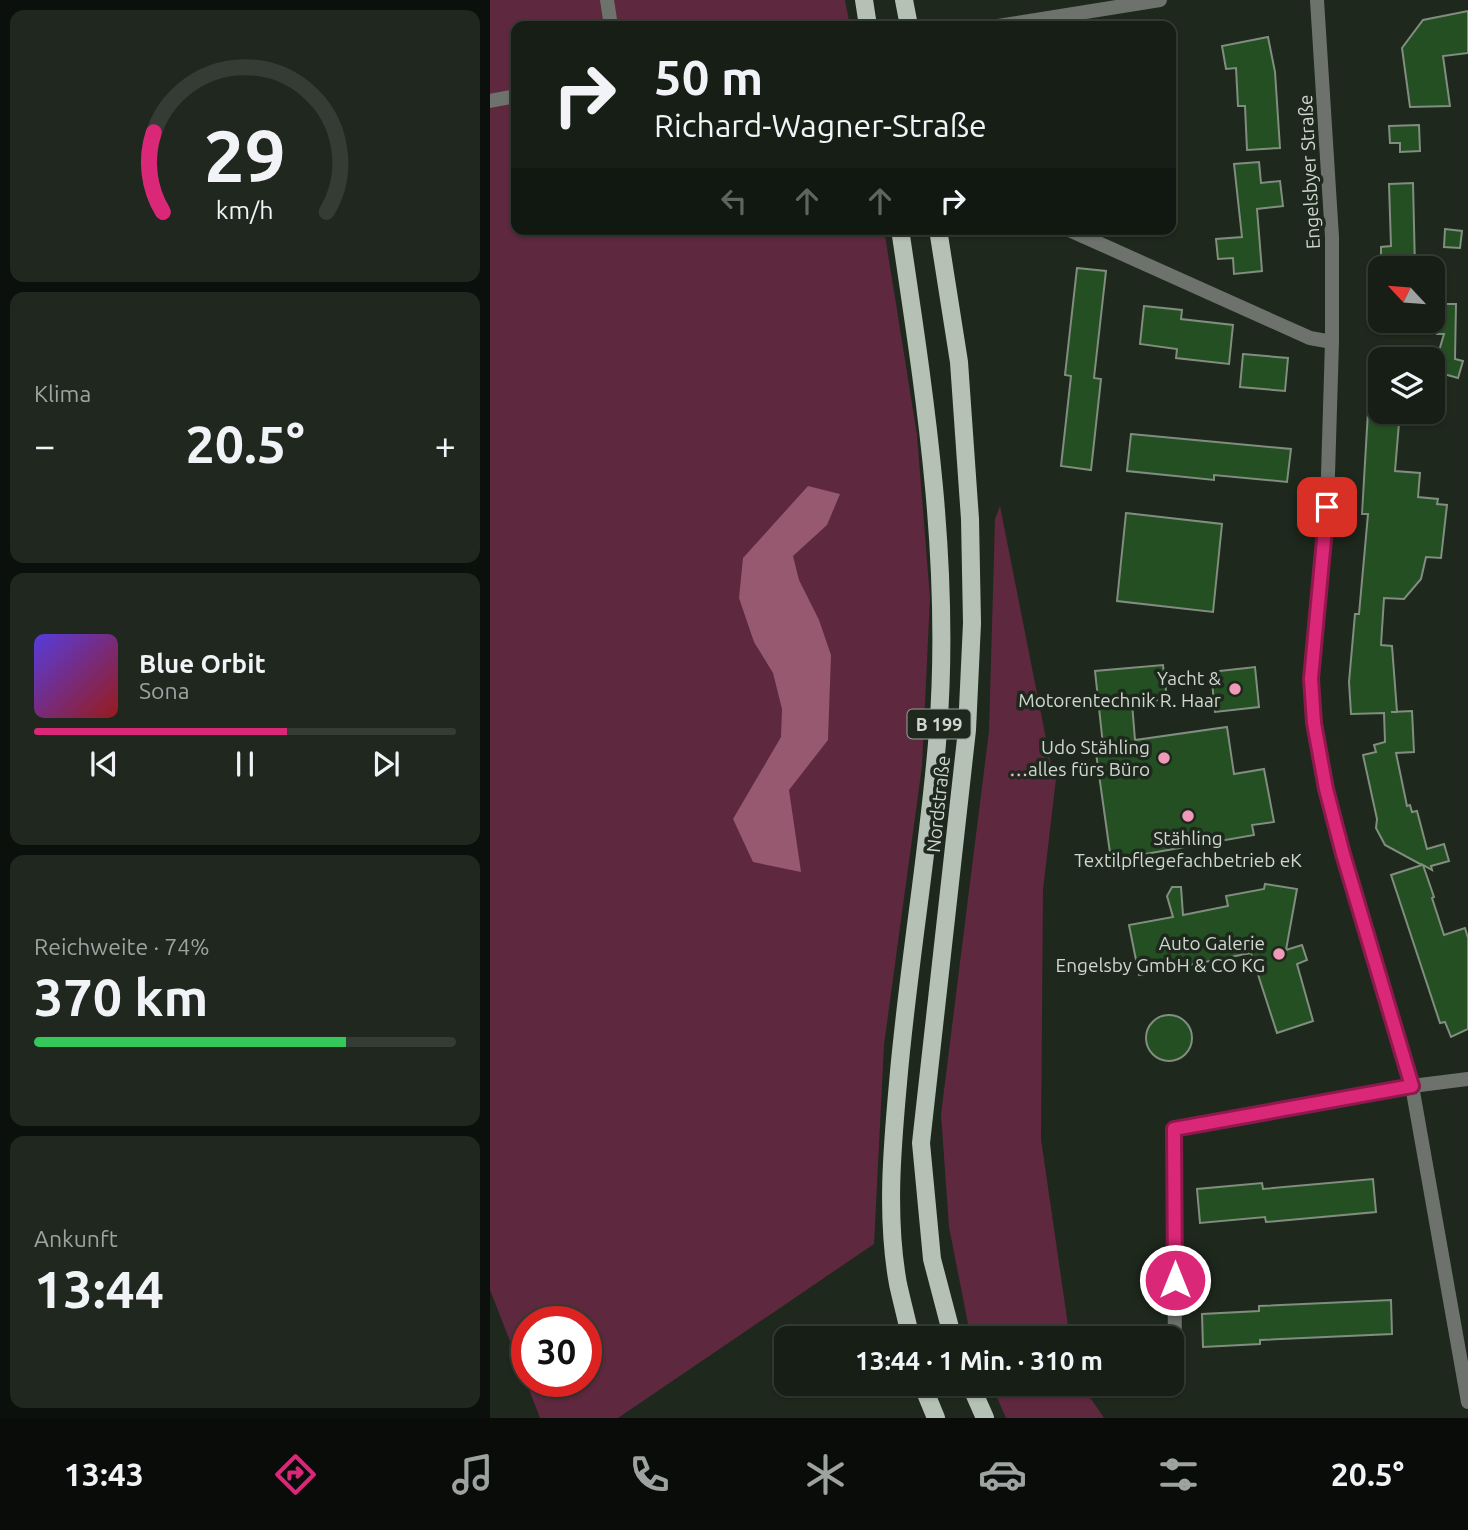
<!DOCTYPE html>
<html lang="de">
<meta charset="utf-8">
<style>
body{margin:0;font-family:Ubuntu,sans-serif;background:#1f271f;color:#f1f3f6;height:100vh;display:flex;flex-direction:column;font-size:26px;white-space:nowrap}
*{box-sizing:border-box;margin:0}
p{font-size:23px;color:#9ea2a1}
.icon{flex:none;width:38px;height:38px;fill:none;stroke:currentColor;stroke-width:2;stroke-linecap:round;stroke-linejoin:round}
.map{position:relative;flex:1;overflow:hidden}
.side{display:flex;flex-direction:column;gap:10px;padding:10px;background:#0c100c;width:490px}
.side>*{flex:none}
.top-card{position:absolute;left:21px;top:21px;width:665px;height:214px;border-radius:14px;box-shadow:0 2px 5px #0004,0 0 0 2px #353c35;background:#161e16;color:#f1f3f6;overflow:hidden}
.needle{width:46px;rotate:296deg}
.tools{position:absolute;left:878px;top:256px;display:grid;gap:14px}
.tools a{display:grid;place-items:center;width:77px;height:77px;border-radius:14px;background:#161e16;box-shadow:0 2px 5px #0004,0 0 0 2px #353c35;font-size:35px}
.speed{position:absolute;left:21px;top:1306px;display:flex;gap:14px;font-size:35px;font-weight:700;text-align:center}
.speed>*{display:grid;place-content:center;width:91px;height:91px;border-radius:50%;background:#161e16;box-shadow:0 2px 5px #0004,0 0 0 2px #353c35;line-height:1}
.speed .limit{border:10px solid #d22;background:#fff;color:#111}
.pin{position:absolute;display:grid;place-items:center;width:60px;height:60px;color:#fff;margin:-30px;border-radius:14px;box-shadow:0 4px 10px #0006}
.me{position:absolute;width:77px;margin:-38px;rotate:0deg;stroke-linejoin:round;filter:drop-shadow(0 0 5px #0008)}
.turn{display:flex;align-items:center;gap:24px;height:147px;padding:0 28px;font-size:32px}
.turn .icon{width:91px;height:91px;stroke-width:2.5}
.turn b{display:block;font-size:49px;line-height:60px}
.lanes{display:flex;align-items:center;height:66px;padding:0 28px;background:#0003;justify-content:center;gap:35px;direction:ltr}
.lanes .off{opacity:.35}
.big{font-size:52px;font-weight:700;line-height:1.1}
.side .tile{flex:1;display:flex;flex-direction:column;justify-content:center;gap:10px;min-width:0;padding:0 24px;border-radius:14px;background:#1f271f}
.side .dial{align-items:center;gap:0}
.dial svg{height:182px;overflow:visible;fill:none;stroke:#353c35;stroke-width:7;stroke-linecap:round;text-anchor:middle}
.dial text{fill:#f1f3f6;stroke:none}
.song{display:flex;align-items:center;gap:21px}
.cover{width:84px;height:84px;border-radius:10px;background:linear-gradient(135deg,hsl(250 70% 55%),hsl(0 70% 35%))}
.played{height:7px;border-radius:4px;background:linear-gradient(90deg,#db2777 60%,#353c35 60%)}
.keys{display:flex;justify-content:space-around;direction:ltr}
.heat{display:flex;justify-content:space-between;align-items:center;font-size:38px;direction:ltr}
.charge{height:10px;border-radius:5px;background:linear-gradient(90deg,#34c759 74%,#353c35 0)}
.trip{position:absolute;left:284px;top:1326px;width:410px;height:70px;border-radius:14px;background:#161e16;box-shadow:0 2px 5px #0004,0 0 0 2px #353c35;font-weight:700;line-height:70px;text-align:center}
.tab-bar{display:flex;height:112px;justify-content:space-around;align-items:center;background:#090c09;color:#9ea2a1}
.tab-bar .icon{width:49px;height:49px}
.tab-bar .on{color:#db2777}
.tab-bar b{font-size:32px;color:#f1f3f6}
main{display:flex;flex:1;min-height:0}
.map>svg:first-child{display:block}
</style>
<main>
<section class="side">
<div class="tile dial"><svg viewBox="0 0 100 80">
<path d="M14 69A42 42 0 1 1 86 69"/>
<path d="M14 69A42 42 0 0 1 10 34" stroke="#db2777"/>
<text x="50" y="56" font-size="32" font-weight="700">29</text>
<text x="50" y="72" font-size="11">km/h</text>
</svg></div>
<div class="tile"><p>Klima</p>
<div class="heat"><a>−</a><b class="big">20.5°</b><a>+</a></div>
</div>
<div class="tile">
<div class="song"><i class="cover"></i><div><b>Blue Orbit</b><p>Sona</p></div></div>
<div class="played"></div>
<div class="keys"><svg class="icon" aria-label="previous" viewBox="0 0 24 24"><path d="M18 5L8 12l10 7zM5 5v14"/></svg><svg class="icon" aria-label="pause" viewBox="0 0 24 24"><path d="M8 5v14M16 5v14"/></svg><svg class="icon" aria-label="next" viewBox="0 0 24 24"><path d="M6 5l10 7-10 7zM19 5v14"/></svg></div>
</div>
<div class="tile"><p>Reichweite · 74%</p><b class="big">370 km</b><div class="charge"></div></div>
<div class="tile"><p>Ankunft</p><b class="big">13:44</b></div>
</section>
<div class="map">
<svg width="978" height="1418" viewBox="0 0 978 1418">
<rect width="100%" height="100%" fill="#1e281d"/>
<!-- green -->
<g fill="#5e283e" fill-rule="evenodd">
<path d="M0,0H355L360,26H26V229H394L427,435L440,598L432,766L394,1045L384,1244L128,1418H50L0,1290ZM37,1321H96V1381H37Z"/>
<polygon points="510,506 562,769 567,770 553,890 551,1139 580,1339 481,1339 459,1227 451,1114 499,731 505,519"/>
<polygon points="501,1384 591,1384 614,1418 516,1418"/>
</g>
<!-- water -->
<polygon fill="#96596f" points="318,486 350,494 337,525 303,556 309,580 329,620 341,655 338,740 299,790 311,872 263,862 243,819 291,737 292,709 283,673 264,642 249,598 253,558"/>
<!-- building -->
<g fill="#244f23" stroke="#818d7f" stroke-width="2">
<polygon points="978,11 978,53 953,56 960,106 920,107 912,48 933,20"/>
<polygon points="778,37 785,72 790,148 757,150 755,106 748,106 746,68 736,69 732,46"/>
<polygon points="929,125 930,151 910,152 910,143 900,143 899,126"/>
<polygon points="769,162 771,183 790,181 793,206 767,209 772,271 744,274 743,258 728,259 726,239 752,237 744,164"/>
<polygon points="923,183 925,268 891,268 891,247 901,246 899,184"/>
<polygon points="955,229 972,231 970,248 954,247"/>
<polygon points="587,268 616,271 604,378 611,379 601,470 571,466 581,376 575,375"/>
<polygon points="949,304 966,304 965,359 973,361 968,378 943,371 954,334 947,334"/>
<polygon points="654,306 692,310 691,319 743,325 739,364 686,358 687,349 650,344"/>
<polygon points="753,354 798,358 795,391 750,387"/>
<polygon points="878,411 910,411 905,471 930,473 928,497 948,499 947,504 957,505 951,558 936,557 931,579 914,599 894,598 891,645 902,646 907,712 901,712 922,711 924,752 906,753 917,806 920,805 922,812 927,811 937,849 954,844 959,861 941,866 942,870 933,865 944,897 942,898 954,935 975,928 978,938 978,1029 961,1037 955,1022 950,1023 901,875 932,865 895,845 886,828 887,819 873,755 886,752 884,745 895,742 894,713 861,714 859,682 865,614 869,614 878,514 872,514"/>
<polygon points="641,434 801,449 797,482 724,475 724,480 637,471"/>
<polygon points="636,513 732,524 723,612 627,601"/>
<polygon points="673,665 677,699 642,703 645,740 737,727 744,774 774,769 784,822 762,825 764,835 621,860 605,746 613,745 605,671"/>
<polygon points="765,667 769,707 725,712 721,672"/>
<polygon points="775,884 807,889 796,950 812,945 817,960 807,964 823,1021 787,1033 761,953 649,975 639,925 683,917 677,896 682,887 691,887 693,915 738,906 736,896 774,889"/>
<circle cx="679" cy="1038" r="23"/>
<polygon points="883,1179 886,1212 776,1222 775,1217 710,1223 707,1189 772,1183 773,1189"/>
<polygon points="901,1300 902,1334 770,1340 770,1344 713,1347 712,1314 769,1311 769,1306"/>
</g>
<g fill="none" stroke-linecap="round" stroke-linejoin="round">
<!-- minor -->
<g stroke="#6d726c" stroke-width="14">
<polyline points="117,0 121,26"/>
<polyline points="827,0 842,237 842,342 837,507 821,679 824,723 836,789 853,854 922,1086 978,1402"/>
<polyline points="508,26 670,0"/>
<polyline points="0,101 26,96"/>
<polyline points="577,229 820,338 842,342"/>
<polyline points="685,1381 684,1129 922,1086 978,1079"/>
</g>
<!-- primary -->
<g stroke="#b5c1b4" stroke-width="18">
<polyline points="374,0 378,26"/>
<polyline points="414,0 419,26"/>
<path d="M410,229C435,397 461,561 448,731C439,849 418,965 408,1083C402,1149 396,1218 408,1284C412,1302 417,1321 421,1339"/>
<polyline points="448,229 469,362 480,519 482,623 477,730 431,1143 442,1259 463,1339"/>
<polyline points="432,1384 446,1418"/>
<polyline points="480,1384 495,1418"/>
</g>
</g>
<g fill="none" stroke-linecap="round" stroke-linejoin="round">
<!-- route casing -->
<g stroke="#8e194d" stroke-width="18">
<polyline id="route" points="685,1280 684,1129 922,1086 853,854 836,789 824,723 821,679 837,507"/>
</g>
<!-- route -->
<use href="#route" stroke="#db2777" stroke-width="12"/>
</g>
<!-- markers -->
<g fill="#ef9ab8" stroke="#1e281d" stroke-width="2.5">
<circle cx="745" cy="689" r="7"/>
<circle cx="674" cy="758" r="7"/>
<circle cx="698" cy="816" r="7"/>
<circle cx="789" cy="954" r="7"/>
</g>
<g text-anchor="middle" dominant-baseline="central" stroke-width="7" stroke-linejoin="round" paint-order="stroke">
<!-- shield labels -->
<rect fill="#1e281d" stroke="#9ba29a" stroke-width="2" x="417.5" y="709.5" width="63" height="29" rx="5"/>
<g font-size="18" font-weight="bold" fill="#d0d7d0">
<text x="449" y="724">B 199</text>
</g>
<!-- street labels -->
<g font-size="19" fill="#d0d7d0" stroke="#1e281d">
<text transform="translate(819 172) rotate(-93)">Engelsbyer Straße</text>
<text transform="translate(448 804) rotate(-84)">Nordstraße</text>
</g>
<!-- poi labels -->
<g font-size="19" fill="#d0d7d0" stroke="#1e281d" text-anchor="end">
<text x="731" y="678">Yacht &amp;<tspan x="731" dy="22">Motorentechnik R. Haar</tspan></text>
<text x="660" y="747">Udo Stähling<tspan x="660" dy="22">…alles fürs Büro</tspan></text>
<text x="698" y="838" text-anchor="middle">Stähling<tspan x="698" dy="22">Textilpflegefachbetrieb eK</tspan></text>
<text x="775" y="943">Auto Galerie<tspan x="775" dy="22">Engelsby GmbH &amp; CO KG</tspan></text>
</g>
</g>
</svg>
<div class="tools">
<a><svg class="needle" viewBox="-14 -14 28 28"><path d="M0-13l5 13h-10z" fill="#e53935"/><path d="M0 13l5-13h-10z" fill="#9ea2a1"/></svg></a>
<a><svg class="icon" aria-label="layers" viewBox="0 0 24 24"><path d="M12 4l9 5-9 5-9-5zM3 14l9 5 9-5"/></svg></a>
</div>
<div class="speed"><div class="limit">30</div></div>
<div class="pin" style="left:837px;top:507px;background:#d93025"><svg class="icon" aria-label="arrive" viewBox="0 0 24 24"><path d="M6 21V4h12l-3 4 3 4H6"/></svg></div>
<svg class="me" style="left:685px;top:1280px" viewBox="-20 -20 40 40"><circle r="17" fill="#db2777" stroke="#fff" stroke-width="3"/><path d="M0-11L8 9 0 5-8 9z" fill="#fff"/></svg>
<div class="trip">13:44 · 1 Min. · 310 m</div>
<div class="top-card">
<div class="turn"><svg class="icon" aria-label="right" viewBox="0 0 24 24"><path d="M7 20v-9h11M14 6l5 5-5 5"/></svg><div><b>50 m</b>Richard-Wagner-Straße</div></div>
<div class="lanes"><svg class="icon off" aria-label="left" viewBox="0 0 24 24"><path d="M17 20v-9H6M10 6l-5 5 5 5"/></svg><svg class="icon off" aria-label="ahead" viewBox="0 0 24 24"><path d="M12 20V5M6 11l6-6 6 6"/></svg><svg class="icon off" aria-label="ahead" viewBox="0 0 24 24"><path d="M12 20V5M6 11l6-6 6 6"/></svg><svg class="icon" aria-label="right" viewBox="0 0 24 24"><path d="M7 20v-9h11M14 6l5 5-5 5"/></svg></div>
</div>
</div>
</main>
<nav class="tab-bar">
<b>13:43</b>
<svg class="icon on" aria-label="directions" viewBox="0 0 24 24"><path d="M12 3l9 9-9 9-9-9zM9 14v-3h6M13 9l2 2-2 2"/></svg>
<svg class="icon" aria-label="music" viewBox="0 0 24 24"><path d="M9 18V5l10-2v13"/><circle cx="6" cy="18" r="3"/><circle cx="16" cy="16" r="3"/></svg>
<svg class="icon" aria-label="phone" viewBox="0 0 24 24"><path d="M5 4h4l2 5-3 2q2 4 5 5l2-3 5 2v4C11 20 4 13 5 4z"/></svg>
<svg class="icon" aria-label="climate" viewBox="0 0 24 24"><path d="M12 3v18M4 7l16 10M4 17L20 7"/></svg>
<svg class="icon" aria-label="car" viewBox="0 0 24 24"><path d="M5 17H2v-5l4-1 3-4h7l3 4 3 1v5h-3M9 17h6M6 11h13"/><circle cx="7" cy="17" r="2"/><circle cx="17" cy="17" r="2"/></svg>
<svg class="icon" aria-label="filters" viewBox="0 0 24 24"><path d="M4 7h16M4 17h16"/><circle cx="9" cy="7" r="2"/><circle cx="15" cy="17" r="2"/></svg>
<b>20.5°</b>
</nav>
